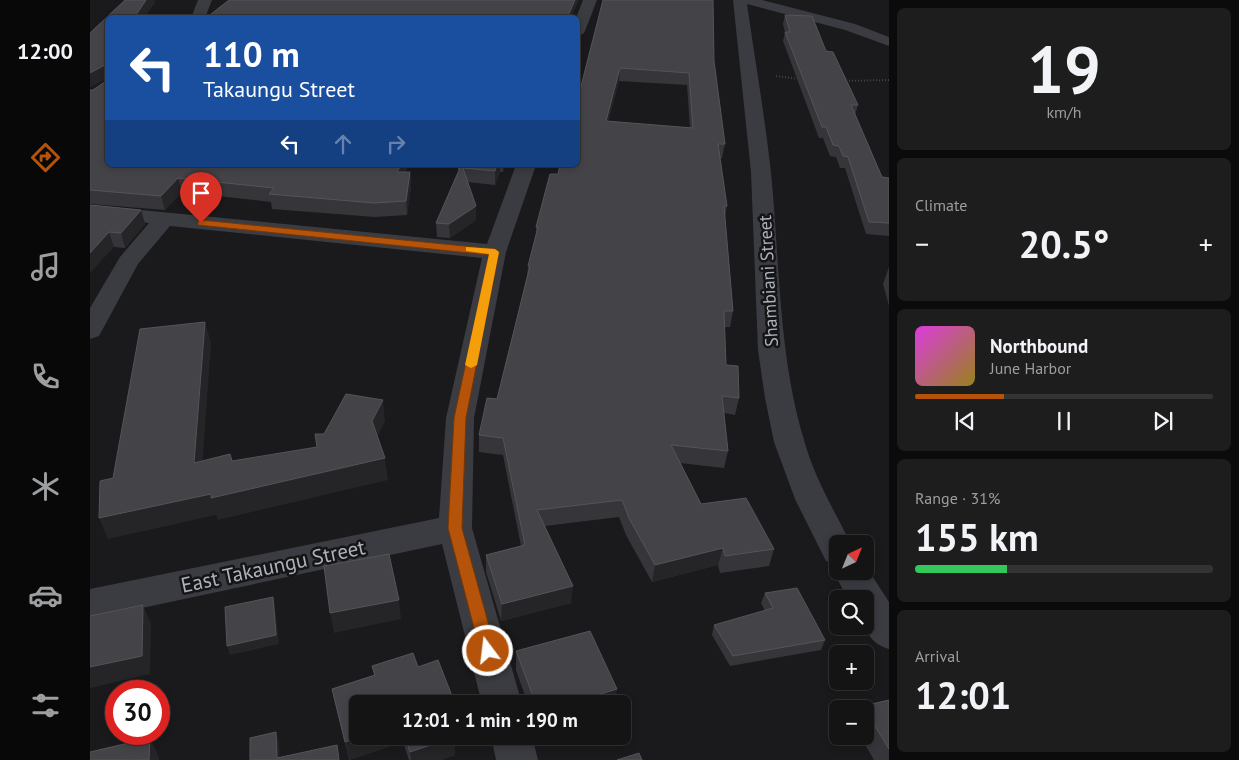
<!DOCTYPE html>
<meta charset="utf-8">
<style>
body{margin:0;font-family:"PT Sans",sans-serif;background:#1d1d1e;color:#f1f3f6;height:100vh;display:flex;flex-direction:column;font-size:19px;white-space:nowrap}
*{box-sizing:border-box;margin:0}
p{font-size:16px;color:#9d9ea0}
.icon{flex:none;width:28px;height:28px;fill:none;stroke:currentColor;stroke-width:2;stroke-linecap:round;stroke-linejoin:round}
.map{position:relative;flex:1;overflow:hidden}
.sheet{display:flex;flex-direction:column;gap:8px;padding:8px;background:#0b0b0c;width:350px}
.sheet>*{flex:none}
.hud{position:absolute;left:15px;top:15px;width:475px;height:152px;border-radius:8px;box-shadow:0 2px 8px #0003,0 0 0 1px #333334;background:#1a4fa0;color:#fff;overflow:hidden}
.needle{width:32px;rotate:43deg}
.fabs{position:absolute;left:739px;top:535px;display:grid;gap:10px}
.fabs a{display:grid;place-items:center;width:45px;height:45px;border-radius:8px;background:#141415;box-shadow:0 2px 8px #0003,0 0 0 1px #333334;font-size:25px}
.speed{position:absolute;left:15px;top:680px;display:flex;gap:10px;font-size:25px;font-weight:700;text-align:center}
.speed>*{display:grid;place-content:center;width:65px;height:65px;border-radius:50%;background:#141415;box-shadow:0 2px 8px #0003,0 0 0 1px #333334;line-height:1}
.speed .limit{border:8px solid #d22;background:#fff;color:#111}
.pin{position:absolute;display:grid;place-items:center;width:42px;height:42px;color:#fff;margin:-51px -21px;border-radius:50% 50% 50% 0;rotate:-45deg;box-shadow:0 0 5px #0007}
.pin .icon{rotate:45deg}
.me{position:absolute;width:55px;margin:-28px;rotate:345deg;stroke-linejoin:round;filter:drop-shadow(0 0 4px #0008)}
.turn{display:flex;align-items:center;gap:18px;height:105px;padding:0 15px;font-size:22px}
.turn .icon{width:65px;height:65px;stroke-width:2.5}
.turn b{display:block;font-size:35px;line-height:42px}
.lanes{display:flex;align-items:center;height:48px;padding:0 15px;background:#0003;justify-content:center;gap:25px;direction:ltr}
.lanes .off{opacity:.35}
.big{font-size:38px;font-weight:700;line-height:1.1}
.sheet .widget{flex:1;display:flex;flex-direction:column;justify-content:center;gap:8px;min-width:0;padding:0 18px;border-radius:8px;background:#1d1d1e}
.sheet .dial{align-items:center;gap:0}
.dial b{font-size:65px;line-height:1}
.song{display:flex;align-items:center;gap:15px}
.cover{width:60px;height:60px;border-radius:8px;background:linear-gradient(135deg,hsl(300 70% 55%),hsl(50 70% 35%))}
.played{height:5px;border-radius:2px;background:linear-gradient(90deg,#b45309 30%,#333334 30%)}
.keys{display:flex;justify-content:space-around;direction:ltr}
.heat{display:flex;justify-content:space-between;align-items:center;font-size:28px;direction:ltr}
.charge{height:8px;border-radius:4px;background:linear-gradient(90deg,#34c759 31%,#333334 0)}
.trip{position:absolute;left:259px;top:695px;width:282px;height:50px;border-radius:8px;background:#141415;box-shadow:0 2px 8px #0003,0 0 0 1px #333334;font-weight:700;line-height:50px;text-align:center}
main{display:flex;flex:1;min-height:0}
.tab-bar{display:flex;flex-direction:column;width:90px;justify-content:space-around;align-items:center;background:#080808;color:#9d9ea0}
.tab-bar .icon{width:35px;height:35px}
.tab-bar .active{color:#b45309}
.tab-bar b{font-size:22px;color:#f1f3f6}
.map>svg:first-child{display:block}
</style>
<main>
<nav class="tab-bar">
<b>12:00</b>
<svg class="icon active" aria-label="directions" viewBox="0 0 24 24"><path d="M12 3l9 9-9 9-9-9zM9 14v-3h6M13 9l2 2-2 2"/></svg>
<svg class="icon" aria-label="music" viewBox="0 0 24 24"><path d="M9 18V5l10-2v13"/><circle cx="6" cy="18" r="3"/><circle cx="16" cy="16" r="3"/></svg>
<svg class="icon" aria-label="phone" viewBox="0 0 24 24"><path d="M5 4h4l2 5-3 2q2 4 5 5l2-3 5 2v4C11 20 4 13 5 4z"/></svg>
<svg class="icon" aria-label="climate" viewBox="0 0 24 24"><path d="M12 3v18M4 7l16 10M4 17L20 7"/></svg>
<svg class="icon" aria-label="car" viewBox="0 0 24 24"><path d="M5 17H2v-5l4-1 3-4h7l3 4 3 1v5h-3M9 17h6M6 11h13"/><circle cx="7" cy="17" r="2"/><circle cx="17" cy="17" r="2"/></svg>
<svg class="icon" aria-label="filters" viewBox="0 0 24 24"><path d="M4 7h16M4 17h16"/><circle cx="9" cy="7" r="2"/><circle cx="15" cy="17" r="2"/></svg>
</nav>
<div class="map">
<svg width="799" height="760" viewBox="0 0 799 760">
<rect width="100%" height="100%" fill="#1a1a1c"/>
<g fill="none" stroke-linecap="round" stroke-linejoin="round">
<!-- path -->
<g stroke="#414348" stroke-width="2" stroke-dasharray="1 2" stroke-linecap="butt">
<polyline points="686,76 709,79"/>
<polyline points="753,81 799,80"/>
</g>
<!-- minor -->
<g fill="#3b3c41" fill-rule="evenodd">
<polygon points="108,0 122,0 115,18 101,18"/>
<polygon points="493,0 507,0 495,31 493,34 488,35 486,18"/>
<path d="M643,0H672L765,24L799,37V46L755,30L657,4C665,60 675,117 681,173C690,263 688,353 714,440C724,477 744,510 761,544H748V571H775V565L799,602V649C772,640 775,623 775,599H758L743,571L746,564L736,561L705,499L684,442L675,398L668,350L661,172Z"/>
<polygon points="426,165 446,165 416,252 384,418 382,528 432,704 392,704 352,544 0,619 0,589 349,518 356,418 392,258 80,226 48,264 9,336 0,339 0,308 30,257 59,223 0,217 0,205 397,244"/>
<polygon points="401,736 442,736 448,760 406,760"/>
</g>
</g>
<!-- wall -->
<g fill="#36363a" fill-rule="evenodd">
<polygon points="35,0 64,0 65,2 54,18 18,18 18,165 318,165 315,172 320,172 321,186 317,215 285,217 182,209 181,202 92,192 75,210 0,204 0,90 3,90 16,81 15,79 0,87 0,33"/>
<path d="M513,0L624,61L635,144L632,158H630L637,206L635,217L643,311L640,327H634L636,365L649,398L645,415L634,413L638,451L634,468L590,463L611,504L684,549L679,566L630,573L628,565L562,582L536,535L529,517L455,526L481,603L411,621L396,572V555L431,546L413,455L389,452V435L407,399L437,276L438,266L446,235V227L468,174ZM529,81L597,85L600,128L518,121Z"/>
<polygon points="695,15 736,51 768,105 765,115 792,177 799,178 799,236 776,234 755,168 750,168 746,157 740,156 733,138 729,138 693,41 695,32 693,24"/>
<polygon points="369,165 416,165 413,172 410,172 405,185 378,182 386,220 360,238 347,237 346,223 368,172 368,168"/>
<polygon points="0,205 55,224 35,248 24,247"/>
<polygon points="799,267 799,306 793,284"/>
<polygon points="675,593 735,640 731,650 640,666 622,635 624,625 675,611 671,603"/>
<polygon points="426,651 525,704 438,704 426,670"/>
<polygon points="323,653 268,736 363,736 365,755 351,760 319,760 313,742 259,760 242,689 284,675 282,666"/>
<polygon points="799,700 799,760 784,760 770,736 775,736 775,709 771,709 773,706"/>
</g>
<!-- shaded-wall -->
<g fill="#252528">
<polygon points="56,0 64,0 65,2 54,18 44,18"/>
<polygon points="485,0 489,0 481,18 477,18"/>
<polygon points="15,65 18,78 0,87 0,73"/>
<polygon points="530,68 529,81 514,134 516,121"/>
<polygon points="311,165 318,165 308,186 307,172"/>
<polygon points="407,165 410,165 410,172 405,185 405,171"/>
<polygon points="413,165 416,165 413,172"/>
<polygon points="320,172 321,186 317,215 316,201"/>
<polygon points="88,178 92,192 75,210 71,196"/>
<polygon points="386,206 386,220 360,238 359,224"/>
<polygon points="51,210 55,224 35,248 31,233"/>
<polygon points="19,232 24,247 0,273 0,253"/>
<polygon points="115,322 121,343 111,484 104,463"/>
<polygon points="293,400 295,421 285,442 282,421"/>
<polygon points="295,458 298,480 128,520 126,515 18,539 9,518 121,494"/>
<polygon points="633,548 628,565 562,582 565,565"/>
<polygon points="483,586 481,603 411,621 412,604"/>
<polygon points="183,597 185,606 189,644 140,655 137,646"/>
<polygon points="309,600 311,619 244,633 240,613"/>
<polygon points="53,605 61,624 60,674 0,688 0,667"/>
<polygon points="527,689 525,704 478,704"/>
<polygon points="364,701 364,704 355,704"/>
<polygon points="186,732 189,742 190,760 187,758"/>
<polygon points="272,736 313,736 313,742 259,760 255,742"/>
<polygon points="364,737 365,755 351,760 321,760 320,752"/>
<polygon points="60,738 69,757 69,760 59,760"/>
</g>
<!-- building -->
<g fill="#434348" stroke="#53555a" fill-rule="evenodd">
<polygon points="35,0 56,0 44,18 18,18 18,165 311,165 307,172 320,172 316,201 284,203 179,194 184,188 88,178 71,196 0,190 0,90 3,90 16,81 15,65 0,73 0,33"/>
<polygon points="139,0 485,0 477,18 116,18"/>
<path d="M513,0H623L624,61L635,144H628L637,206H634L643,311H634L636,365L648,366L649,398L632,396L638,451L581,445L611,504L656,498L684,549L635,556L633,548L565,565L539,518L532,500L447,510L483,586L412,604L396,555L435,545L413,438L389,435L397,398L407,399L440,266H438L448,227H446L460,174H468L470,165H488V98ZM530,68L599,73L603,128L516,121Z"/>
<polygon points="695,15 722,16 736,51 743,52 768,105 761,105 792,177 799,178 799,223 779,222 758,157 753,156 749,146 743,145 736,127 732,127 695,32 700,32"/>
<polygon points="369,165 407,165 405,171 373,168 386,206 359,224 346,223 370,168 368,168"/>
<polygon points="0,205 51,210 31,233 19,232 0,253"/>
<polygon points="115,322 104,463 140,454 142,461 227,447 225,434 234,434 256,394 293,400 282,421 295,458 121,498 121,494 9,518 10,481 23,478 50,329"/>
<polygon points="299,554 309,600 240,613 234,566"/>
<polygon points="707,588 735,640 643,656 624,625 683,608 675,593"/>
<polygon points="183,597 186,635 137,646 135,607"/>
<polygon points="53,605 52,656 0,667 0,616"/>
<polygon points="500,631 527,689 478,704 446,704 426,651"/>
<polygon points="323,653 328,667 348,660 364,701 355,704 268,704 268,736 272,736 255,742 242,689 285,675 282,666"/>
<polygon points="799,700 799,749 775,710 775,709 773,706"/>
<polygon points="186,732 187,758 247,745 249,760 160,760 160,738"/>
<polygon points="315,736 363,736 364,737 320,752"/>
<polygon points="60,738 59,760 0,760 0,752"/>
<polygon points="549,753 552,760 527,760"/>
</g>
<!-- route -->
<polygon fill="#b45309" stroke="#753606" points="111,220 405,249 409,252 376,418 372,528 406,651 404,656 398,658 393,656 390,651 358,528 364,418 399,255 108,225 108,221"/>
<!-- slow -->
<polygon fill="#f59e0b" points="376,247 405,249 409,252 387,365 381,368 375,365 399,254 376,251"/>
<g text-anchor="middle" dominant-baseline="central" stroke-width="5" stroke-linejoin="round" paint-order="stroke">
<!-- street labels -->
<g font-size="18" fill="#adb1bb" stroke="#151517">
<text transform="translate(678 281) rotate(-93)">Shambiani Street</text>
</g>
<!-- near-street labels -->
<g font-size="21" fill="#adb1bb" stroke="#151517">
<text transform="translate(183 566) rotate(-12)">East Takaungu Street</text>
</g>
</g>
</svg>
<div class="fabs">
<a><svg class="needle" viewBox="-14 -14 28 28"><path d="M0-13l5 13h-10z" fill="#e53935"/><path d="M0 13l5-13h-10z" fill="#9d9ea0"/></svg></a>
<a><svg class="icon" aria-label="search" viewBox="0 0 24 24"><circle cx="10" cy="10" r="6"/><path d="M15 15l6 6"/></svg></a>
<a>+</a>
<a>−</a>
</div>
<div class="speed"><div class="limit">30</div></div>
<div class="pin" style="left:111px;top:223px;background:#d93025"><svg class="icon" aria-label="arrive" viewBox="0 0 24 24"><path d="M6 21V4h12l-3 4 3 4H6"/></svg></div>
<svg class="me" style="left:398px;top:651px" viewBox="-20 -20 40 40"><circle r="17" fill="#b45309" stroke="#fff" stroke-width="3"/><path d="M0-11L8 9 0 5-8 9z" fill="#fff"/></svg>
<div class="trip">12:01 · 1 min · 190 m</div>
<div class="hud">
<div class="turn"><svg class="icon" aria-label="left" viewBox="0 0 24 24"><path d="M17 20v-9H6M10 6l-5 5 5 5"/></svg><div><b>110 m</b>Takaungu Street</div></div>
<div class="lanes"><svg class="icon" aria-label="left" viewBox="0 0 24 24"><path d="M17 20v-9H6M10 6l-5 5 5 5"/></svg><svg class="icon off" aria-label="ahead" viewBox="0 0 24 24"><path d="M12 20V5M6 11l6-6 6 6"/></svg><svg class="icon off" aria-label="right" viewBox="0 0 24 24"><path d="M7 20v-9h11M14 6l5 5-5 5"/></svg></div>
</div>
</div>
<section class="sheet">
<div class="widget dial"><b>19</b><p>km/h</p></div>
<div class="widget"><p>Climate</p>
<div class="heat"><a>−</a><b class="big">20.5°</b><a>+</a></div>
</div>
<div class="widget">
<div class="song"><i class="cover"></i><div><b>Northbound</b><p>June Harbor</p></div></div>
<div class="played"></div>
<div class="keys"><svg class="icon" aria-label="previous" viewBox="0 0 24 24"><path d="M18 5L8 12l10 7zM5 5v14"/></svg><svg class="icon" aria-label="pause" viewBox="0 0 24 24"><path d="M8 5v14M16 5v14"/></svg><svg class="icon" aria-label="next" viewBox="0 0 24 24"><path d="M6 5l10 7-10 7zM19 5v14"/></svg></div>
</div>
<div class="widget"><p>Range · 31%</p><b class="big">155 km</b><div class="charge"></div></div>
<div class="widget"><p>Arrival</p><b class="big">12:01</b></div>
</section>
</main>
